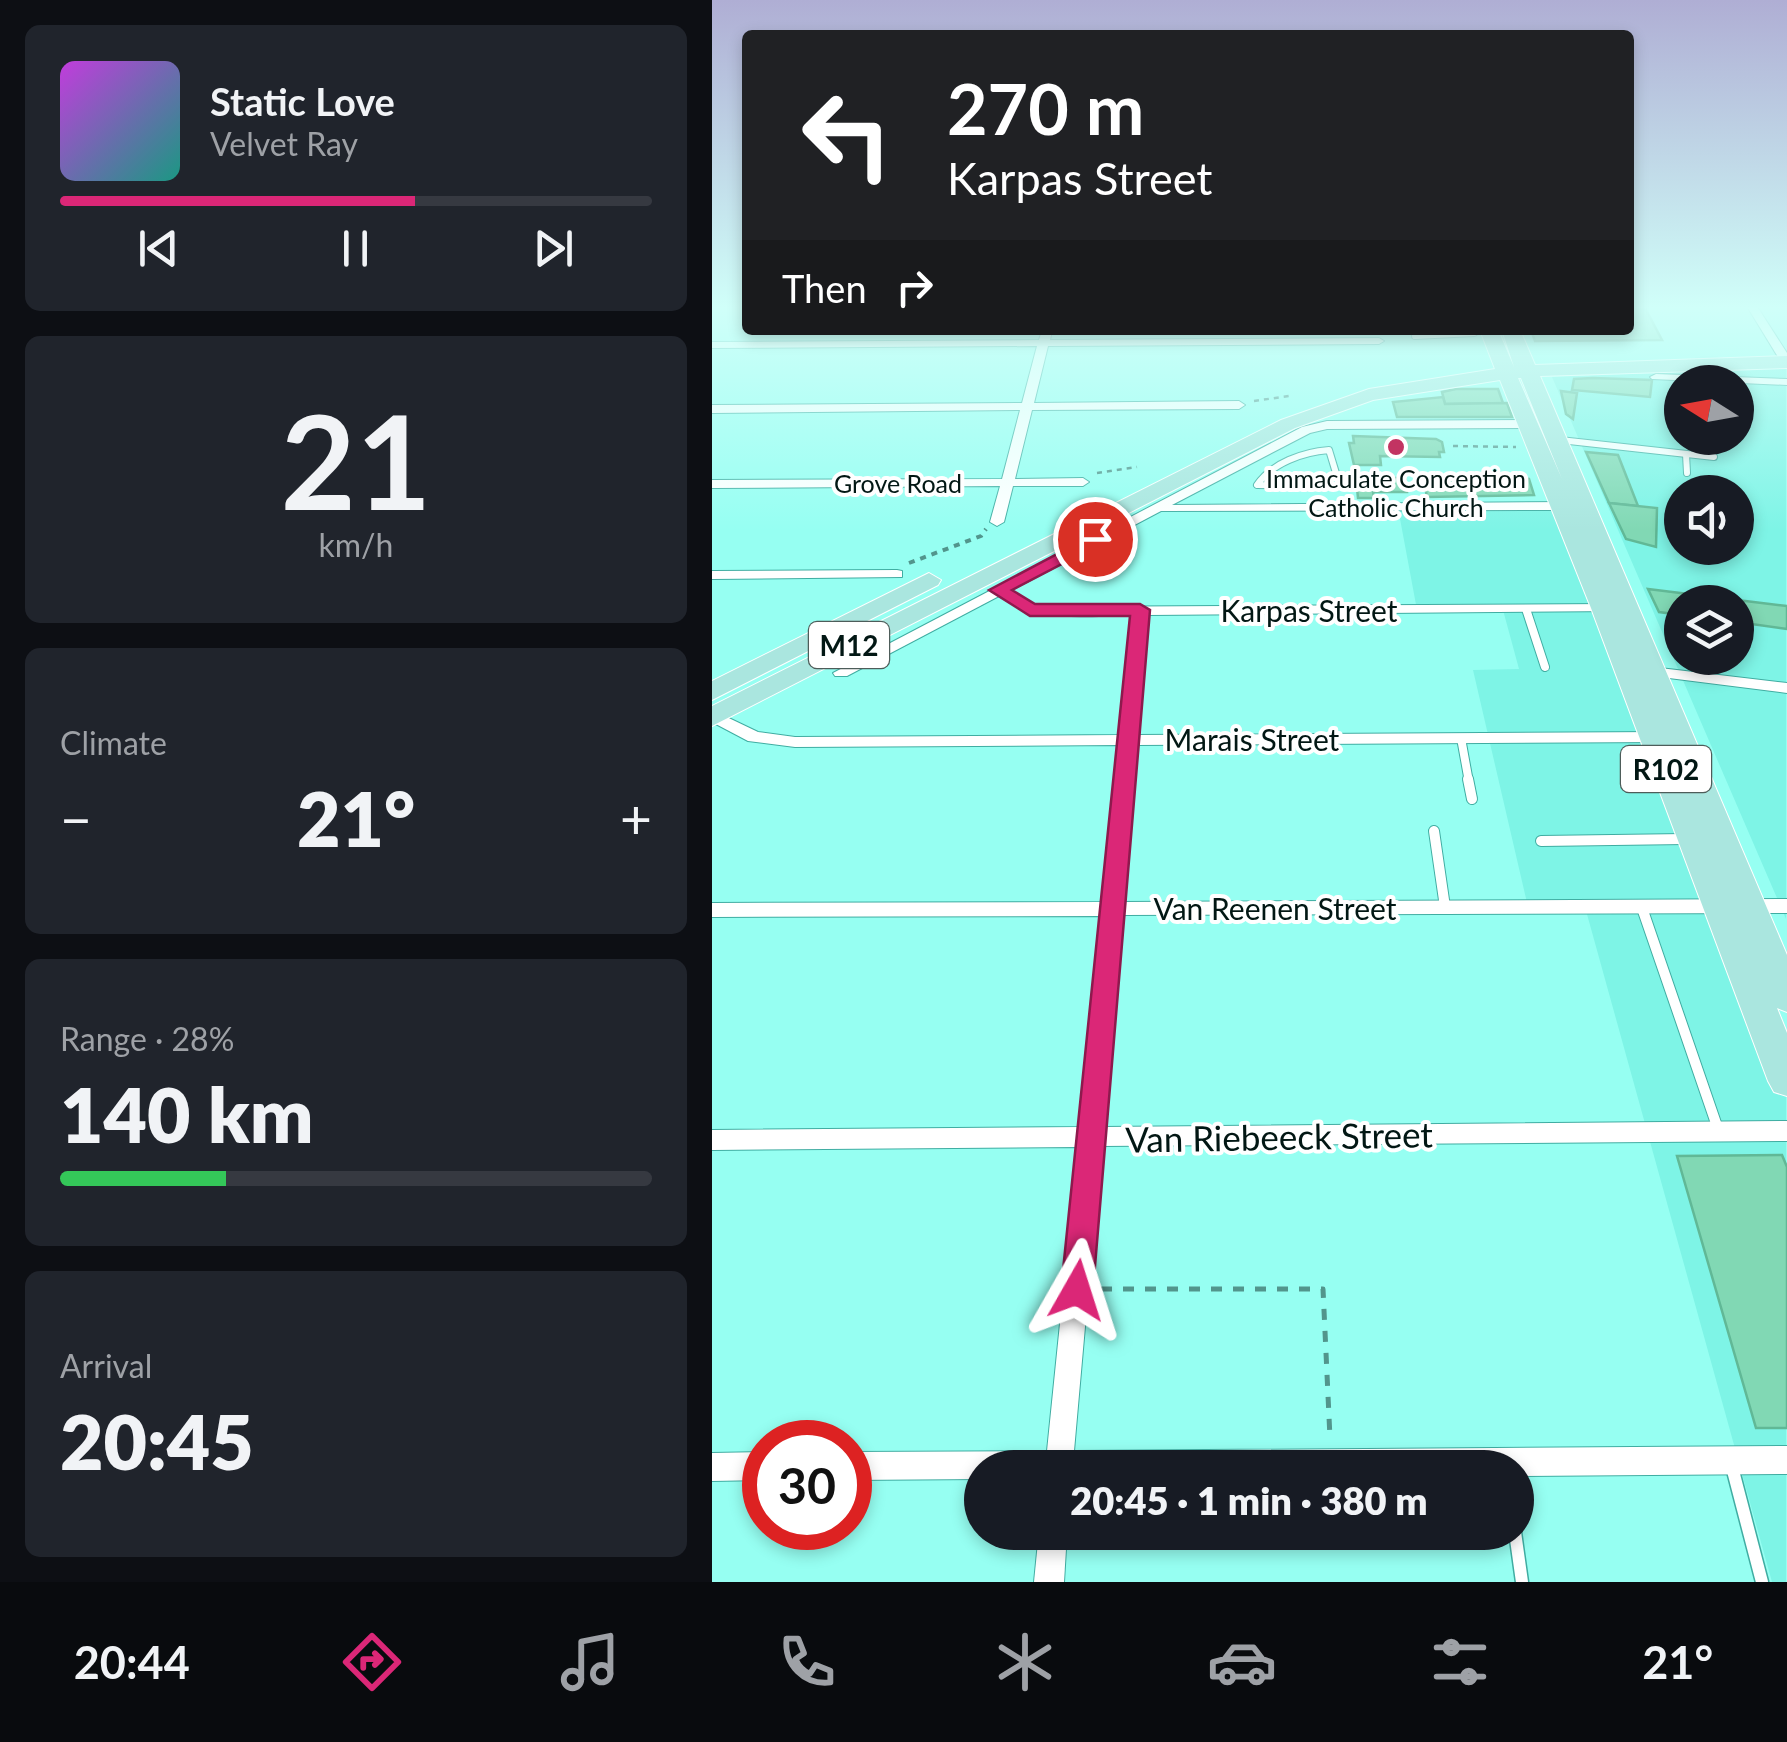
<!DOCTYPE html>
<meta charset="utf-8">
<style>
body{margin:0;font-family:Lato,sans-serif;background:#20242c;color:#f1f3f6;height:100vh;display:flex;flex-direction:column;font-size:38px;white-space:nowrap}
*{box-sizing:border-box;margin:0}
p{font-size:32px;color:#9ea1a6}
.icon{flex:none;width:55px;height:55px;fill:none;stroke:currentColor;stroke-width:2;stroke-linecap:round;stroke-linejoin:round}
.map{position:relative;flex:1;overflow:hidden}
.side{display:flex;flex-direction:column;gap:25px;padding:25px;background:#0d0f14;width:712px}
.side>*{flex:none}
.hud{position:absolute;left:30px;top:30px;width:892px;height:305px;border-radius:10px;box-shadow:0 5px 15px #0003;background:#202124;color:#fff;overflow:hidden}
.needle{width:65px;rotate:281deg}
.tools{position:absolute;left:952px;top:365px;display:grid;gap:20px}
.tools a{display:grid;place-items:center;width:90px;height:90px;border-radius:50%;background:#171b24;box-shadow:0 5px 15px #0003;font-size:50px}
.speed{position:absolute;left:30px;top:1420px;display:flex;gap:20px;font-size:50px;font-weight:700;text-align:center}
.speed>*{display:grid;place-content:center;width:130px;height:130px;border-radius:50%;background:#171b24;box-shadow:0 5px 15px #0003;line-height:1}
.speed .limit{border:15px solid #d22;background:#fff;color:#111}
.pin{position:absolute;display:grid;place-items:center;width:85px;height:85px;color:#fff;margin:-42px;border:5px solid #fff;border-radius:50%;box-shadow:0 2px 10px #0007}
.me{position:absolute;width:110px;margin:-55px;rotate:6deg;stroke-linejoin:round;filter:drop-shadow(0 0 8px #0008)}
.turn{display:flex;align-items:center;gap:35px;height:210px;padding:0 40px;font-size:45px}
.turn .icon{width:130px;height:130px;stroke-width:2.5}
.turn b{display:block;font-size:70px;line-height:85px}
.then{display:flex;align-items:center;height:95px;padding:0 40px;background:#0003;gap:20px;font-size:38px}
.big{font-size:75px;font-weight:800;line-height:1.1}
.side .widget{flex:1;display:flex;flex-direction:column;justify-content:center;gap:15px;min-width:0;padding:0 35px;border-radius:15px;background:#20242c}
.side .dial{align-items:center;gap:0}
.dial b{font-size:130px;line-height:1}
.song{display:flex;align-items:center;gap:30px}
.cover{width:120px;height:120px;border-radius:15px;background:linear-gradient(135deg,hsl(290 70% 55%),hsl(170 70% 35%))}
.played{height:10px;border-radius:5px;background:linear-gradient(90deg,#db2777 60%,#363941 60%)}
.keys{display:flex;justify-content:space-around;direction:ltr}
.heat{display:flex;justify-content:space-between;align-items:center;font-size:55px;direction:ltr}
.charge{height:15px;border-radius:8px;background:linear-gradient(90deg,#34c759 28%,#363941 0)}
.trip{position:absolute;left:252px;top:1450px;width:570px;height:100px;border-radius:50px;background:#171b24;box-shadow:0 5px 15px #0003;font-weight:800;line-height:100px;text-align:center}
.tab-bar{display:flex;height:160px;justify-content:space-around;align-items:center;background:#090b0e;color:#9ea1a6}
.tab-bar .icon{width:70px;height:70px}
.tab-bar .selected{color:#db2777}
.tab-bar b{font-size:45px;color:#f1f3f6}
main{display:flex;flex:1;min-height:0}
.map>svg:first-child{display:block}
</style>
<main>
<section class="side">
<div class="widget">
<div class="song"><i class="cover"></i><div><b>Static Love</b><p>Velvet Ray</p></div></div>
<div class="played"></div>
<div class="keys"><svg class="icon" aria-label="previous" viewBox="0 0 24 24"><path d="M18 5L8 12l10 7zM5 5v14"/></svg><svg class="icon" aria-label="pause" viewBox="0 0 24 24"><path d="M8 5v14M16 5v14"/></svg><svg class="icon" aria-label="next" viewBox="0 0 24 24"><path d="M6 5l10 7-10 7zM19 5v14"/></svg></div>
</div>
<div class="widget dial"><b>21</b><p>km/h</p></div>
<div class="widget"><p>Climate</p>
<div class="heat"><a>−</a><b class="big">21°</b><a>+</a></div>
</div>
<div class="widget"><p>Range · 28%</p><b class="big">140 km</b><div class="charge"></div></div>
<div class="widget"><p>Arrival</p><b class="big">20:45</b></div>
</section>
<div class="map">
<svg width="1075" height="1582" viewBox="0 0 1075 1582">
<rect width="100%" height="100%" fill="#96fff2"/>
<!-- built -->
<g fill="#7ef4e6" fill-rule="evenodd">
<path d="M1074,368V919L840,377ZM970,382H1025V438H970ZM970,492H1025V548H970ZM970,602H1025V658H970Z"/>
<polygon points="849,507 1074,1095 1074,1582 1060,1582 873,907 816,907 761,670 807,669 791,610 705,610 686,508"/>
</g>
<!-- building -->
<g fill="#81d8b4" stroke="#61b896" stroke-width="2.5">
<polygon points="918,308 933,308 950,340 823,341 819,330 918,330"/>
<polygon points="881,378 940,380 938,397 860,390 862,379"/>
<polygon points="744,389 786,389 791,403 733,404 730,392"/>
<polygon points="849,391 865,393 861,419 854,414"/>
<polygon points="731,397 733,404 795,403 800,417 685,417 681,402"/>
<polygon points="641,436 724,439 730,442 732,452 727,452 728,457 668,456 669,465 642,465 637,443 642,443"/>
<polygon points="874,452 906,455 926,506 897,503"/>
<polygon points="758,474 759,480 777,480 776,475 817,479 822,495 715,497 711,476"/>
<polygon points="644,478 693,478 695,492 661,492 662,498 646,498"/>
<polygon points="897,503 945,508 944,547 914,539"/>
<polygon points="936,589 1075,606 1075,629 1025,622 1025,602 970,602 970,615 947,612"/>
<polygon points="1070,1155 1075,1167 1075,1428 1044,1428 965,1156"/>
</g>
<g fill="none" stroke-linecap="round" stroke-linejoin="round">
<!-- lane-far3 casing -->
<g stroke="#40ada2" stroke-width="8">
<g id="lane-far3">
<polyline points="703,336 762,333 761,330"/>
<polyline points="848,440 1002,457"/>
<polyline points="974,454 975,473"/>
<path d="M624,473L617,450C591,452 560,463 545,485L628,486"/>
</g>
</g>
<!-- lane-far2 casing -->
<g stroke="#40ada2" stroke-width="10">
<g id="lane-far2">
<polyline points="814,609 833,667"/>
<polyline points="749,738 757,782"/>
</g>
</g>
<!-- lane-far1 casing -->
<g stroke="#40ada2" stroke-width="12">
<g id="lane-far1">
<polyline points="756,779 760,799"/>
<polyline points="722,831 733,907"/>
<polyline points="829,841 973,839"/>
<polyline points="929,905 1006,1129"/>
</g>
</g>
<!-- lane casing -->
<g stroke="#40ada2" stroke-width="15">
<g id="lane">
<polyline points="1019,1463 1050,1582"/>
<polyline points="803,1532 810,1582"/>
</g>
</g>
<!-- street casing -->
<g stroke="#40ada2" stroke-width="2">
<g id="street">
<polygon points="1036,308 1046,308 1075,353 1075,365 1069,362"/>
<polygon points="330,330 340,330 338,340 667,338 672,341 667,344 336,346 322,403 527,401 533,405 527,409 320,410 303,479 371,478 377,482 371,486 301,486 292,522 285,526 278,522 288,486 0,488 0,480 290,479 308,410 0,413 0,405 310,403 325,346 0,348 0,342 327,340"/>
<polygon points="944,374 1075,379 1075,385 940,379 938,377"/>
<path d="M615,421L816,420L822,424L816,428L615,429L598,433L460,505L861,502L868,506L861,510L449,511L298,591L315,603L332,607L900,604L905,605V611L436,615L425,735L949,732L957,737L949,742L424,745L411,902L1075,899V913L409,915L391,1127L1075,1121V1141L389,1146L362,1451L1075,1446V1474L805,1476V1468H270V1479L138,1480V1452L335,1451L366,1147L0,1150V1130L368,1127L390,916L0,917V903L392,902L408,745L83,747L36,741L0,722V710L46,732L83,737L409,735L421,615C375,615 326,624 287,596L135,676H123L121,673L590,427Z"/>
<polygon points="185,570 190,571 190,577 0,579 0,571"/>
<polygon points="931,666 1075,683 1075,693 925,674 923,671"/>
<polygon points="52,1452 52,1480 0,1481 0,1453"/>
<polygon points="327,1532 355,1532 352,1582 322,1582"/>
</g>
</g>
<!-- primary casing -->
<g stroke="#fff" stroke-width="2">
<g id="primary">
<path d="M768,330H786L802,367L790,330H808L823,365L1075,356V368L828,376L1075,955V1012L1065,1008L1075,1033V1096L1062,1092L1056,1081L879,608L788,380L661,400L583,428L0,726V706L569,420L657,389L783,369ZM806,378H809L850,479Z"/>
<polygon points="217,573 229,580 226,585 0,700 0,681"/>
</g>
</g>
<!-- path-far2 -->
<g stroke="#52958c" stroke-width="2.5" stroke-dasharray="5 5" stroke-linecap="butt">
<polyline points="542,401 577,396"/>
<polyline points="741,446 804,447"/>
<polyline points="385,473 425,467"/>
</g>
<!-- path-far1 -->
<polyline stroke="#52958c" stroke-width="4" stroke-dasharray="6 6" stroke-linecap="butt" points="197,563 269,536 274,529"/>
<!-- path -->
<polyline stroke="#52958c" stroke-width="5" stroke-dasharray="11 11" stroke-linecap="butt" points="389,1289 611,1289 618,1438"/>
<!-- lane-far3 -->
<use href="#lane-far3" stroke="#fff" stroke-width="6"/>
<!-- lane-far2 -->
<use href="#lane-far2" stroke="#fff" stroke-width="8"/>
<!-- lane-far1 -->
<use href="#lane-far1" stroke="#fff" stroke-width="10"/>
<!-- lane -->
<use href="#lane" stroke="#fff" stroke-width="12"/>
<!-- street -->
<use href="#street" fill="#fff" fill-rule="evenodd"/>
<!-- primary -->
<use href="#primary" fill="#aae6df" fill-rule="evenodd"/>
</g>
<!-- sky -->
<linearGradient id="sky" x2="0" y2="1"><stop stop-color="#afaed4"/><stop offset="0.58" stop-color="#d0fff9"/><stop offset="1" stop-color="#d0fff9" stop-opacity="0"/></linearGradient>
<rect width="1075" height="530" fill="url(#sky)"/>
<!-- route -->
<polygon fill="#db2777" stroke="#8e194d" stroke-width="2.5" points="383,534 392,539 390,543 300,590 323,604 428,604 438,610 381,1290 377,1300 365,1305 353,1300 349,1290 418,616 318,616 277,590"/>
<!-- markers -->
<circle fill="#c23462" stroke="#fff" stroke-width="4" cx="684" cy="447" r="10"/>
<g text-anchor="middle" dominant-baseline="central" stroke-width="8" stroke-linejoin="round" paint-order="stroke">
<!-- far-poi labels -->
<g font-size="25" fill="#021714" stroke="#fff">
<text x="684" y="478">Immaculate Conception<tspan x="684" dy="29">Catholic Church</tspan></text>
</g>
<!-- far-street labels -->
<g font-size="25" fill="#021714" stroke="#fff">
<text x="186" y="483">Grove Road</text>
</g>
<!-- shield labels -->
<g fill="#fff" stroke="#4e5d5a" stroke-width="2.5">
<rect x="97" y="622" width="80" height="46" rx="8"/>
<rect x="909" y="746" width="90" height="46" rx="8"/>
</g>
<g font-size="28" font-weight="bold" fill="#021714">
<text x="137" y="645">M12</text>
<text x="954" y="769">R102</text>
</g>
<!-- street labels -->
<g font-size="30" fill="#021714" stroke="#fff">
<text x="597" y="610">Karpas Street</text>
<text x="540" y="739">Marais Street</text>
<text x="563" y="908">Van Reenen Street</text>
</g>
<!-- near-street labels -->
<g font-size="35" fill="#021714" stroke="#fff">
<text transform="translate(567 1136) rotate(-1)">Van Riebeeck Street</text>
</g>
</g>
</svg>
<div class="tools">
<a><svg class="needle" viewBox="-14 -14 28 28"><path d="M0-13l5 13h-10z" fill="#e53935"/><path d="M0 13l5-13h-10z" fill="#9ea1a6"/></svg></a>
<a><svg class="icon" aria-label="sound" viewBox="0 0 24 24"><path d="M4 9h4l5-4v14l-5-4H4zM17 9q2 3 0 6"/></svg></a>
<a><svg class="icon" aria-label="layers" viewBox="0 0 24 24"><path d="M12 4l9 5-9 5-9-5zM3 14l9 5 9-5"/></svg></a>
</div>
<div class="speed"><div class="limit">30</div></div>
<div class="pin" style="left:383px;top:539px;background:#d93025"><svg class="icon" aria-label="arrive" viewBox="0 0 24 24"><path d="M6 21V4h12l-3 4 3 4H6"/></svg></div>
<svg class="me" style="left:365px;top:1290px" viewBox="-20 -20 40 40"><path d="M0-17L14 15 0 8-14 15z" fill="#db2777" stroke="#fff" stroke-width="4"/></svg>
<div class="trip">20:45 · 1 min · 380 m</div>
<div class="hud">
<div class="turn"><svg class="icon" aria-label="left" viewBox="0 0 24 24"><path d="M17 20v-9H6M10 6l-5 5 5 5"/></svg><div><b>270 m</b>Karpas Street</div></div>
<div class="then">Then<svg class="icon" aria-label="right" viewBox="0 0 24 24"><path d="M7 20v-9h11M14 6l5 5-5 5"/></svg></div>
</div>
</div>
</main>
<nav class="tab-bar">
<b>20:44</b>
<svg class="icon selected" aria-label="directions" viewBox="0 0 24 24"><path d="M12 3l9 9-9 9-9-9zM9 14v-3h6M13 9l2 2-2 2"/></svg>
<svg class="icon" aria-label="music" viewBox="0 0 24 24"><path d="M9 18V5l10-2v13"/><circle cx="6" cy="18" r="3"/><circle cx="16" cy="16" r="3"/></svg>
<svg class="icon" aria-label="phone" viewBox="0 0 24 24"><path d="M5 4h4l2 5-3 2q2 4 5 5l2-3 5 2v4C11 20 4 13 5 4z"/></svg>
<svg class="icon" aria-label="climate" viewBox="0 0 24 24"><path d="M12 3v18M4 7l16 10M4 17L20 7"/></svg>
<svg class="icon" aria-label="car" viewBox="0 0 24 24"><path d="M5 17H2v-5l4-1 3-4h7l3 4 3 1v5h-3M9 17h6M6 11h13"/><circle cx="7" cy="17" r="2"/><circle cx="17" cy="17" r="2"/></svg>
<svg class="icon" aria-label="filters" viewBox="0 0 24 24"><path d="M4 7h16M4 17h16"/><circle cx="9" cy="7" r="2"/><circle cx="15" cy="17" r="2"/></svg>
<b>21°</b>
</nav>
